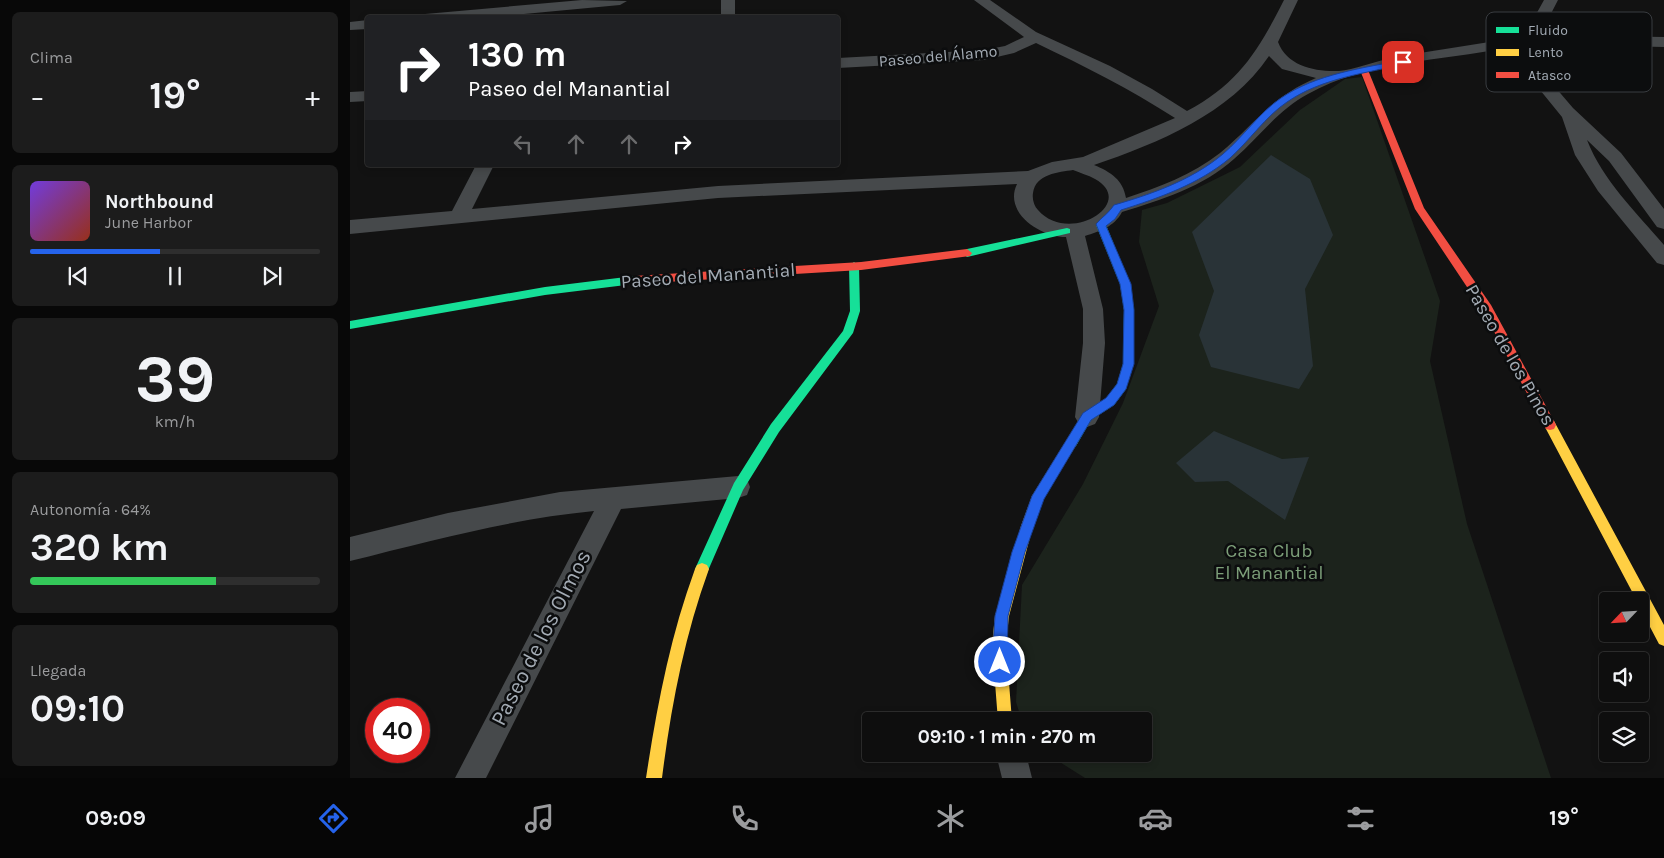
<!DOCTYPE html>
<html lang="es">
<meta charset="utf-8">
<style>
body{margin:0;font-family:Karla,sans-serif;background:#1c1c1c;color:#f1f3f6;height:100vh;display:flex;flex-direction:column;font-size:19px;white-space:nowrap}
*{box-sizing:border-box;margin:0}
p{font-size:16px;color:#9b9c9e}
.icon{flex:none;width:28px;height:28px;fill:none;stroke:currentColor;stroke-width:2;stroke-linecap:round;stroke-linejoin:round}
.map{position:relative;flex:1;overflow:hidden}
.panel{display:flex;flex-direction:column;gap:12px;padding:12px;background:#080808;width:350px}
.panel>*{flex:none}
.guide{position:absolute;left:15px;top:15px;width:475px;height:152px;border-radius:5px;box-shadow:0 2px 8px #0003,0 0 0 1px #2e2e2e;background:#202124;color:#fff;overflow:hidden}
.needle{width:32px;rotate:245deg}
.buttons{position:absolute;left:1249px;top:592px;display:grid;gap:10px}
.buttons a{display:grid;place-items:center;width:50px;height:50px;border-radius:5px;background:#0e0e0e;box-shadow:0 2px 8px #0003,0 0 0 1px #2e2e2e;font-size:25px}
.speed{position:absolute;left:15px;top:698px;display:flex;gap:10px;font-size:25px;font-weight:700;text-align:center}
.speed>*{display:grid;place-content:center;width:65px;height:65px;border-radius:50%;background:#0e0e0e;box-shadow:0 2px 8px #0003,0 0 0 1px #2e2e2e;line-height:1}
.speed .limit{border:8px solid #d22;background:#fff;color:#111}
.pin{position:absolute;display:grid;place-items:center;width:42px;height:42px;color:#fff;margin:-21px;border-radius:10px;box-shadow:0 2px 8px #0006}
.me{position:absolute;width:55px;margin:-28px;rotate:0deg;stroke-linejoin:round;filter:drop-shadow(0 0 4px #0008)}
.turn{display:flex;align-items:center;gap:18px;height:105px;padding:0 20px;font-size:22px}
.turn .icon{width:65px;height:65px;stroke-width:2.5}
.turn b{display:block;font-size:35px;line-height:42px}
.lanes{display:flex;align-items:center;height:48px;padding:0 20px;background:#0003;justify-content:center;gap:25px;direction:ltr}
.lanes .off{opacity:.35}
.big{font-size:38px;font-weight:700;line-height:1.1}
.panel .card{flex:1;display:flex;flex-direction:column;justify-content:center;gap:8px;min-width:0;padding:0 18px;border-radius:8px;background:#1c1c1c}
.panel .dial{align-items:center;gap:0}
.dial b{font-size:65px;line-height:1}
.song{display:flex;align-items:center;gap:15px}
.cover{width:60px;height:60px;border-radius:8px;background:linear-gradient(135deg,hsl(260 70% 55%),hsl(10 70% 35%))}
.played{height:5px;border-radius:2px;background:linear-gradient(90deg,#2563eb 45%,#2e2e2e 45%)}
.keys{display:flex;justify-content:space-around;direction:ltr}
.heat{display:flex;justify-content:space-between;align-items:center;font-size:28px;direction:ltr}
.charge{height:8px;border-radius:4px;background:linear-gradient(90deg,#34c759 64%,#2e2e2e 0)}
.trip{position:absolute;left:512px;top:712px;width:290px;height:50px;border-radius:5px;background:#0e0e0e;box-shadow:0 2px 8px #0003,0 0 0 1px #2e2e2e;font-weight:700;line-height:50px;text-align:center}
.menu{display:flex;height:80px;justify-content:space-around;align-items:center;background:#060606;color:#9b9c9e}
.menu .icon{width:35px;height:35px}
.menu .selected{color:#2563eb}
.menu b{font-size:22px;color:#f1f3f6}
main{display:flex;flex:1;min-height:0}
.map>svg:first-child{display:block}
</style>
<main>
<section class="panel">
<div class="card"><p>Clima</p>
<div class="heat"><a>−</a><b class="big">19°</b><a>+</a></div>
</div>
<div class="card">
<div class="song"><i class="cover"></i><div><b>Northbound</b><p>June Harbor</p></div></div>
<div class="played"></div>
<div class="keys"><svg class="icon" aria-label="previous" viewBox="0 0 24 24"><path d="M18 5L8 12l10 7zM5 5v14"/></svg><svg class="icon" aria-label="pause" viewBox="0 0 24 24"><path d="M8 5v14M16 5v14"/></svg><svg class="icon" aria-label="next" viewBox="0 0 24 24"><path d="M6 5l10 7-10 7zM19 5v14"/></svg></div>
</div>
<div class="card dial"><b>39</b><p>km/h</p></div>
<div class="card"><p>Autonomía · 64%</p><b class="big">320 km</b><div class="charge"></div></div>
<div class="card"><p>Llegada</p><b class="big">09:10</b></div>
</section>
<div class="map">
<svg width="1314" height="778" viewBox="0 0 1314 778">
<rect width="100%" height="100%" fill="#121212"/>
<!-- green -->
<polygon fill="#1c231c" points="1012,77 1090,301 1080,361 1117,524 1201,778 735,778 697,754 794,754 794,721 672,721 666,702 672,585 733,484 773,403 809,306 789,242 792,210 817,203 890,167 950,110 995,79"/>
<!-- water -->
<g fill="#293337">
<polygon points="921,155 960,179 983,235 955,289 963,366 949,389 861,367 849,335 864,291 842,232"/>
<polygon points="864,431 932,459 959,457 935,520 878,481 845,482 826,463"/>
</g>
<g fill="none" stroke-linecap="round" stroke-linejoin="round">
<!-- street -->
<g fill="#46494b" fill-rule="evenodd">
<polygon points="232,0 277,1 270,5 131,18 68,18 75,14"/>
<rect x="371" y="0" width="14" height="18"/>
<path d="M624,0H640L686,32L760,66L802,89L837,111C889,83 908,51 934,0H948L928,42C937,66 965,72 989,71C1003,70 1026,61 1041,58C1086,50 1130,44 1174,36L1194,0H1208L1190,35L1314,37V47L1180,44L1170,46L1223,108L1271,153L1314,209V229L1307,227L1259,161L1237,140C1253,181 1286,212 1314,245V265L1307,263L1248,191L1225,155L1212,117L1156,48C1091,61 1017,61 958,94C928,110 909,137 884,159C853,187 811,200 772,212C764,227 750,231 735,236L753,309L755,343L749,417L745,424L737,427L729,424L725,417L733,343V309L716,237C691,237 653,213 667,184L368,198L0,234V220L102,211L126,165H144L122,209L368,186L678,171L702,162L733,157L825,118C780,89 734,66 686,43L664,53L634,60L488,68V58L634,50L655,46L674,37ZM919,56L932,69L966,78C921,97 905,124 870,153C842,175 809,187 776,198C773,180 761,172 744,165C808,143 880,114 919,56ZM723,170C730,173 738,175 745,179C788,203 719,246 688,210C684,206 682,199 683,193C685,174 709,172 723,170Z"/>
<polygon points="18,20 18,29 0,30 0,22"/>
<polygon points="18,91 18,101 0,102 0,92"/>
<path d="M388,476L397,479L400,487L397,495L388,498L271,509L136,778H105L244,511C161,519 80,541 0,561V537L98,513L210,492Z"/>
<polygon points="646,754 676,754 682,778 652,778"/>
</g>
<!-- fast -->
<g fill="#16e098" fill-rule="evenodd">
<polygon points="751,222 756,225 780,284 784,310 783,364 776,389 764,405 741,420 726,446 722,447 718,446 716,442 718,438 733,414 756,399 767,384 773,364 774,310 770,284 746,225"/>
<polygon points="717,228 720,229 720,233 617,257 612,253 617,249"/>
<polygon points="504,262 509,266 510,311 503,333 429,432 393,490 357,573 352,575 347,573 345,569 384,483 421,424 493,331 500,311 499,266"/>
<polygon points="284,276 289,280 284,284 195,295 0,329 0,321 195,287"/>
</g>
<!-- slow -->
<g fill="#ffcf43" fill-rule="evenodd">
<polygon points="1200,420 1204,421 1314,625 1314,646 1309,644 1290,608 1290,601 1287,601 1196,429 1194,425 1196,421"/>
<polygon points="722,437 726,438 728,442 693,499 683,526 659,616 656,644 662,721 648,721 642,644 645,616 671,526 682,496 718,438"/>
<path d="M352,563L357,565L359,569C334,637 321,707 312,778H296C307,706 320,637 345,569L347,565Z"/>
</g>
<!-- jam -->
<g fill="#f24e42" fill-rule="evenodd">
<polygon points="1011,68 1018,70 1074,208 1141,305 1204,421 1206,425 1204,429 1200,430 1196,429 1133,311 1065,209 1010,70"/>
<polygon points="617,249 622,253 620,256 511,270 284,284 279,280 284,276 511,262"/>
</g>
</g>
<!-- route -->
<path fill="#2563eb" stroke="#184099" d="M1053,60L1057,62L1056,64C1016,73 972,78 937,102C916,116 899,141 880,158C849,184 809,198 771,210L765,219L756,226L781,284L784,310V364L776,389L764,405L741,420L694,499L675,552L658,616L657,662L655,667L650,669L645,667L642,662L645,616L662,552L682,496L733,413L756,398L767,384L773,364L774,310L770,284L746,224C752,217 759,213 764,205C802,194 842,180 873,154C893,137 909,113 931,98C966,74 1013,68 1053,60Z"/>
<g text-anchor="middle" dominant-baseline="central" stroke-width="5" stroke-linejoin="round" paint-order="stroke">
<!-- far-street labels -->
<g font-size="16" fill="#a3abb4" stroke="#0c0d0e">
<text transform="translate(588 56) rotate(-5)">Paseo del Álamo</text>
</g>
<!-- street labels -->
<g font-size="19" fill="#a3abb4" stroke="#0c0d0e">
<text transform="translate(358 276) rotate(-4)">Paseo del Manantial</text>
<text transform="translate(1160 355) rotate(60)">Paseo de los Pinos</text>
</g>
<!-- park labels -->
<g font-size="19" fill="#7d9f79" stroke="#0c0d0e">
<text x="919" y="551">Casa Club<tspan x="919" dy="22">El Manantial</tspan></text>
</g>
<!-- near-street labels -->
<g font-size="22" fill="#a3abb4" stroke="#0c0d0e">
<text transform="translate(191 638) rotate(-63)">Paseo de los Olmos</text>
</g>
</g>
<!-- legend -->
<rect x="1136" y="12" width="166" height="80" rx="8" fill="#0c0d0e" stroke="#393c40" stroke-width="1"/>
<rect x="1146" y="27" width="23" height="6" fill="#16e098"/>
<rect x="1146" y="49" width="23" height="7" fill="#ffcf43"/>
<rect x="1146" y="72" width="23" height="6" fill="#f24e42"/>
<g font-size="14" fill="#a3abb4">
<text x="1178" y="35">Fluido</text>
<text x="1178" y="57">Lento</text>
<text x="1178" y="80">Atasco</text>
</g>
</svg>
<div class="buttons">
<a><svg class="needle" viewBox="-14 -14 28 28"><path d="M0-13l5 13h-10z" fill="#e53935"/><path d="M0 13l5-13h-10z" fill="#9b9c9e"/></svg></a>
<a><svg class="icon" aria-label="sound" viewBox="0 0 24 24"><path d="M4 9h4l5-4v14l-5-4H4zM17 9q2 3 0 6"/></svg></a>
<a><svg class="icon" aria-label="layers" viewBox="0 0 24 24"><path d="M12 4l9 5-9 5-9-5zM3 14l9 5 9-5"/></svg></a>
</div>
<div class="speed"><div class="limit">40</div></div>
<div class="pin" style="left:1053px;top:62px;background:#d93025"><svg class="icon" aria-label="arrive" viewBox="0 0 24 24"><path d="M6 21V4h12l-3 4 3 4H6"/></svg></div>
<svg class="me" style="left:650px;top:662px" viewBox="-20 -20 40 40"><circle r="17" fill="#2563eb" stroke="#fff" stroke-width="3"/><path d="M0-11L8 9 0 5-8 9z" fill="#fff"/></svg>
<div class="trip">09:10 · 1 min · 270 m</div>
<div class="guide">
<div class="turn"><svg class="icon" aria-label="right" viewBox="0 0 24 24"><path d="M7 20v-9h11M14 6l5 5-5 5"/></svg><div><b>130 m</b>Paseo del Manantial</div></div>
<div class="lanes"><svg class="icon off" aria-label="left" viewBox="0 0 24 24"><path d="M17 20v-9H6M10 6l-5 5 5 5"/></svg><svg class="icon off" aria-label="ahead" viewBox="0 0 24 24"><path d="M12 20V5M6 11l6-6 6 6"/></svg><svg class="icon off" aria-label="ahead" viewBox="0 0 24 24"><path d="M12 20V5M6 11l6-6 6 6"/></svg><svg class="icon" aria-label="right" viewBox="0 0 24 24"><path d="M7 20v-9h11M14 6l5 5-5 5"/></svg></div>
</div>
</div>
</main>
<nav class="menu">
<b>09:09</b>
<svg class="icon selected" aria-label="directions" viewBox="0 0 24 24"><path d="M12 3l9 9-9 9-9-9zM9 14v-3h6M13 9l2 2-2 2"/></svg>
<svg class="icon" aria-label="music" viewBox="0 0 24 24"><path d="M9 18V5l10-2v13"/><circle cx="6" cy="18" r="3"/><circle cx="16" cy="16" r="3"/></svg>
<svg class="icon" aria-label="phone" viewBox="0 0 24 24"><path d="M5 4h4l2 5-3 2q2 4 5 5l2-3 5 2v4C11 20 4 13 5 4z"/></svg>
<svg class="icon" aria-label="climate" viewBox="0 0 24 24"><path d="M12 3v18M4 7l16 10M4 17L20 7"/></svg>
<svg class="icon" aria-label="car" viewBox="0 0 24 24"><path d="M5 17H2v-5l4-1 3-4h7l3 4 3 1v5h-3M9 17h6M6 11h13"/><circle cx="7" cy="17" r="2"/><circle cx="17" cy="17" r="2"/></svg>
<svg class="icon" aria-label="filters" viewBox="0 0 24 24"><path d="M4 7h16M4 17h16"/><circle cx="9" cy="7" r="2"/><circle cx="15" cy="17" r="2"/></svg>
<b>19°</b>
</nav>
